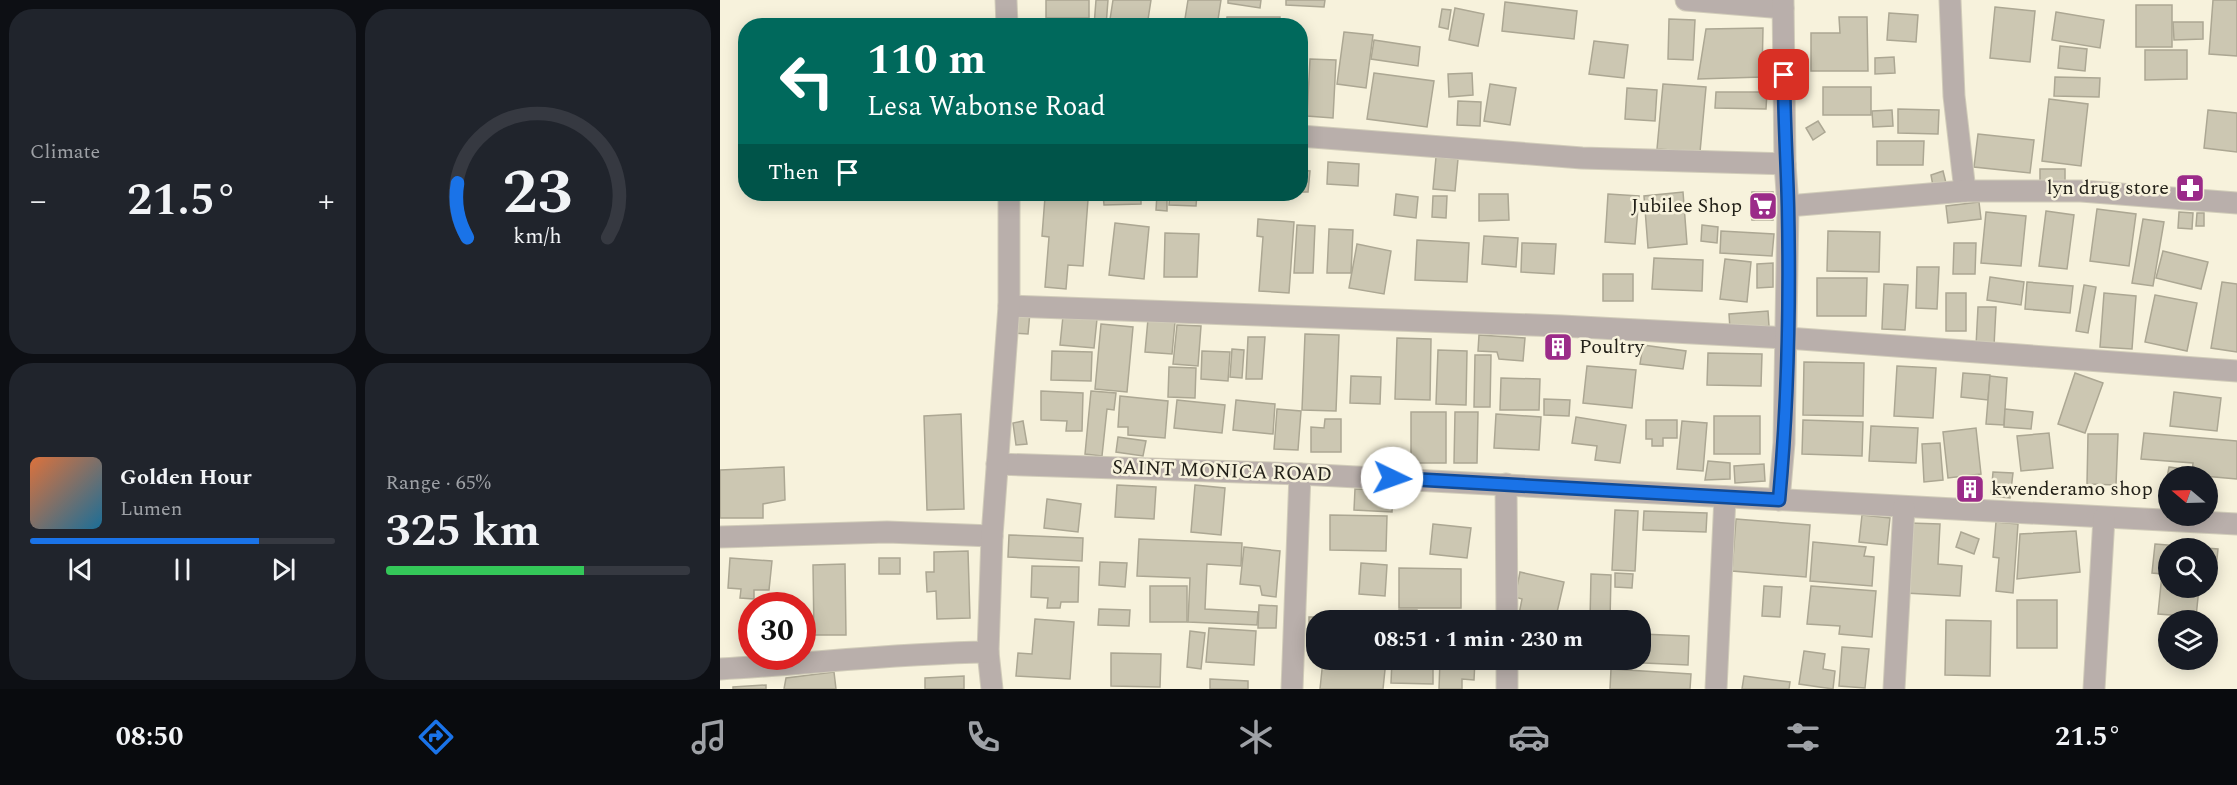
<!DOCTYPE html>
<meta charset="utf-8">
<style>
body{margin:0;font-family:Spectral,serif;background:#20242c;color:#f1f3f6;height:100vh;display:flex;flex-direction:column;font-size:22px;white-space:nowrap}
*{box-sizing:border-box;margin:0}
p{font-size:20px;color:#9ea1a6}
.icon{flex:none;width:33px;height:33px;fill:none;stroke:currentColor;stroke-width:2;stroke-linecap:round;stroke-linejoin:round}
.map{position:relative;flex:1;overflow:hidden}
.details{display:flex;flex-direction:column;gap:9px;padding:9px;background:#0d0f14;width:720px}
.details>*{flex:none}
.top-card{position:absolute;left:18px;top:18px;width:570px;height:183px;border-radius:24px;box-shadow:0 3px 15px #0003;background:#00695c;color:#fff;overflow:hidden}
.needle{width:39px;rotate:289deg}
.tools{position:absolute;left:1438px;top:466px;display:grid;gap:12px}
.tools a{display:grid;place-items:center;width:60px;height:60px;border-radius:50%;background:#171b24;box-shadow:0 3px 15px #0003;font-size:30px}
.speed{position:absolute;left:18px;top:592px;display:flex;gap:12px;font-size:30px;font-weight:700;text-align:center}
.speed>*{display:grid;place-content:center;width:78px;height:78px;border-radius:50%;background:#171b24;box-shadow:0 3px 15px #0003;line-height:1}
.speed .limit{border:9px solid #d22;background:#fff;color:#111}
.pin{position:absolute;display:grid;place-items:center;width:51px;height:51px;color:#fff;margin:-26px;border-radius:12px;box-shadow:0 3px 9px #0006}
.me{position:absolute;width:66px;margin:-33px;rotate:93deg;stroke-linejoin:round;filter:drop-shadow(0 0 4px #0008)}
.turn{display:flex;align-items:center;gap:21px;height:126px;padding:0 30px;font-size:27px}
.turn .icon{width:78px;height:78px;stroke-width:2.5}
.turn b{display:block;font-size:42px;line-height:51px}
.then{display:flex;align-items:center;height:57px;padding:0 30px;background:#0003;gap:12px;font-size:22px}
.big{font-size:45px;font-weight:700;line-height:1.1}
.details .card{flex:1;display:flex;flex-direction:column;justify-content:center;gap:9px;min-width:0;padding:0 21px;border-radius:24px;background:#20242c}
.details .dial{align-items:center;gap:0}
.dial svg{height:156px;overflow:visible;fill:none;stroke:#363941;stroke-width:7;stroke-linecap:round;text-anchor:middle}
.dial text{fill:#f1f3f6;stroke:none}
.song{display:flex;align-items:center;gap:18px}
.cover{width:72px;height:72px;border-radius:9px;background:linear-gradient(135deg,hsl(20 70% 55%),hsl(200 70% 35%))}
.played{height:6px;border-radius:3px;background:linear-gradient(90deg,#1a73e8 75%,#363941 75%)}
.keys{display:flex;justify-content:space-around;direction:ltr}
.heat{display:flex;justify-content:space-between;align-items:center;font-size:33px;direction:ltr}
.charge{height:9px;border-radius:4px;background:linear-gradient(90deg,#34c759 65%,#363941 0)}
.details .tiles{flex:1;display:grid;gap:9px;grid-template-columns:repeat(2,1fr)}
.trip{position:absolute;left:586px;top:610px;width:345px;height:60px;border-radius:24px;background:#171b24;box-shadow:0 3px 15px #0003;font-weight:700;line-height:60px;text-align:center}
.tabs{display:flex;height:96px;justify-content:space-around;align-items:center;background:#090b0e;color:#9ea1a6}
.tabs .icon{width:42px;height:42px}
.tabs .selected{color:#1a73e8}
.tabs b{font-size:27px;color:#f1f3f6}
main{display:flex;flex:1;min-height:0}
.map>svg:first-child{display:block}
</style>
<main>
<section class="details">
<div class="tiles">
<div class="card"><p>Climate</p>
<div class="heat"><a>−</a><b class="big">21.5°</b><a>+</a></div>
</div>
<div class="card dial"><svg viewBox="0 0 100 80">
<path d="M14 69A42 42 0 1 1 86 69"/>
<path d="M14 69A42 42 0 0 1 9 41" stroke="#1a73e8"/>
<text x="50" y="56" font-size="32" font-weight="700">23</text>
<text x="50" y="72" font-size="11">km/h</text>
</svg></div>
<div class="card">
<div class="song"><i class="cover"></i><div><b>Golden Hour</b><p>Lumen</p></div></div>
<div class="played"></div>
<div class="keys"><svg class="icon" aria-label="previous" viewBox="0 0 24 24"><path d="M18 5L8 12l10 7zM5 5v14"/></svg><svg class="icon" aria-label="pause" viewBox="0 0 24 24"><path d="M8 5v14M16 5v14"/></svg><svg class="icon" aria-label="next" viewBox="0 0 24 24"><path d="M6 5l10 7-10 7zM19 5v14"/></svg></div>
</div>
<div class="card"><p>Range · 65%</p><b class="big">325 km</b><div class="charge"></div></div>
</div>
</section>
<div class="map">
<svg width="1517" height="689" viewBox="0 0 1517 689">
<rect width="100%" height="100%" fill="#f7f2dc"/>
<!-- building -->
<g fill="#ccc7b2" stroke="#aca793" stroke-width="1.5">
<rect x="326" y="0" width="43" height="18"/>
<polygon points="376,0 388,0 386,26 374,26"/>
<polygon points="393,0 431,0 427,26 389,26"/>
<polygon points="468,0 501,0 497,26 464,25"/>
<polygon points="508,0 541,0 540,8 508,3"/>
<polygon points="566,0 605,0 604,7 566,5"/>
<polygon points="1493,0 1517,0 1517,56 1489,54"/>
<polygon points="785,2 857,11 854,39 782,31"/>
<rect x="1416" y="5" width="36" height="42"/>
<polygon points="1275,7 1315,11 1310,62 1270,58"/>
<polygon points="735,8 764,14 758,46 729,40"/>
<polygon points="722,9 731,10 728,29 719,27"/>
<polygon points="1336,12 1384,20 1380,48 1332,40"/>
<polygon points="1169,13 1198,15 1196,42 1167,40"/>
<polygon points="507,17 560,17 560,26 506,26"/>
<polygon points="1119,17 1147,17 1148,71 1091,71 1091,33 1120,33"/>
<polygon points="949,19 975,20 973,60 948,59"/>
<polygon points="1453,22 1483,22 1483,39 1454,40"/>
<polygon points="1043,28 1042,77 978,79 986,29"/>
<polygon points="624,32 653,35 646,88 617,84"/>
<polygon points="654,40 700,47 698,66 651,59"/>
<polygon points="874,41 908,45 904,78 869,74"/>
<polygon points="1340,46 1367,49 1365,71 1338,68"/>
<polygon points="1425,50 1467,50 1467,79 1425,80"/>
<polygon points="1174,57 1175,73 1155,74 1155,58"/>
<polygon points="590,59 616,60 613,118 587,116"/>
<polygon points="654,73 714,81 707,127 647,119"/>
<polygon points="752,73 753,95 729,97 728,74"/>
<polygon points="1335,77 1380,78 1379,97 1334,96"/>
<polygon points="770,84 796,88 790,125 764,121"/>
<polygon points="943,84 986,87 980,152 937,149"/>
<rect x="1103" y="87" width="48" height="28"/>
<polygon points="907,88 937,90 935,121 905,119"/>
<polygon points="996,92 1047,92 1046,109 995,108"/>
<polygon points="1329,99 1368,104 1361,166 1322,161"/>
<polygon points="738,101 761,102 760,126 737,125"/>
<polygon points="1178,109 1219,110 1218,134 1178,133"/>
<polygon points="1172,110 1173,126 1153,127 1152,111"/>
<polygon points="1488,110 1517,113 1517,152 1484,148"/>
<polygon points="1098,121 1105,132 1093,140 1086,128"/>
<polygon points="1258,134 1314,140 1310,173 1254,167"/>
<polygon points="1157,141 1204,141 1203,165 1157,165"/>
<polygon points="716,157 738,159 735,191 713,189"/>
<polygon points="608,162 639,164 638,186 607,184"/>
<rect x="1320" y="169" width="25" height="17"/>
<polygon points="580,170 590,171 588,192 580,192"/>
<polygon points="1223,171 1226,183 1213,186 1211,175"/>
<polygon points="963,192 967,244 928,248 924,196"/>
<rect x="1032" y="192" width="21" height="28"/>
<polygon points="383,194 421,194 421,204 384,205"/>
<polygon points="437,194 447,194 447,211 436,210"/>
<polygon points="450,194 477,194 476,206 449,205"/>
<polygon points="501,194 562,194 561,198"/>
<polygon points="676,194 698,197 696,218 674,215"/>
<polygon points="759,194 788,194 789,220 759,221"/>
<polygon points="888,194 919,196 915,244 885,242"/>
<polygon points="713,196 727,196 726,218 712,217"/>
<polygon points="325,197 368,200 363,266 348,265 346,289 325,287 329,237 322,236"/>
<polygon points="1259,202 1261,219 1228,223 1226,206"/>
<polygon points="1377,209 1416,214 1409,266 1370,261"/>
<polygon points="1326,211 1354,215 1347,269 1319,266"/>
<polygon points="1266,212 1306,216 1301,266 1261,263"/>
<polygon points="1459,212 1473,213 1472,229 1458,228"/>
<polygon points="1477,213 1484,213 1484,226 1476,226"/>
<polygon points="538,219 574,222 569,293 539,291 543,237 537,236"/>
<polygon points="1423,219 1444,222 1433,286 1412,283"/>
<polygon points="395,223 429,227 424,279 389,275"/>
<polygon points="577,225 595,226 593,273 574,273"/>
<polygon points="982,225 998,227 997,243 981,241"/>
<polygon points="609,229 633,230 631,273 607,273"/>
<polygon points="1001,231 1054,234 1052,256 1000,253"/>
<polygon points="1108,231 1160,232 1159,272 1107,271"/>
<polygon points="445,233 479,234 477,277 444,277"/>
<polygon points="764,236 798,238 796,267 762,264"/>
<polygon points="697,240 749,243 747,282 695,280"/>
<polygon points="802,243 836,244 834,274 801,272"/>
<polygon points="1234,243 1256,243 1255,274 1233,274"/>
<polygon points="637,244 671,251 664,294 629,288"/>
<polygon points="1443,251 1488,262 1481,289 1436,278"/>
<polygon points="934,258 983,260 982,291 932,289"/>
<polygon points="1005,259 1031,262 1027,302 1000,299"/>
<polygon points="1053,263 1053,287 1037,288 1037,264"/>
<polygon points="1197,267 1219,267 1217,309 1196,308"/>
<rect x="883" y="274" width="30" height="27"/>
<polygon points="1270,277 1304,282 1301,305 1267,300"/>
<polygon points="1097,278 1147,278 1146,316 1097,316"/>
<polygon points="1307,282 1353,286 1350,313 1305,309"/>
<polygon points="1502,282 1517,284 1517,352 1491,348"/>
<polygon points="1164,284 1188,285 1185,330 1162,329"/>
<polygon points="1364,285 1376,287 1368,333 1356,331"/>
<rect x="1226" y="293" width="20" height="38"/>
<polygon points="1384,293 1416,296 1412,349 1380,347"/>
<polygon points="1435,295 1477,303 1467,351 1425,342"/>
<polygon points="1258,307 1276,307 1274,346 1256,346"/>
<polygon points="292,311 310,312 308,334 291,333"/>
<polygon points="1048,311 1049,326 1010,329 1009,314"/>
<polygon points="343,316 377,319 374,348 340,345"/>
<polygon points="428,319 455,322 452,354 425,352"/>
<polygon points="381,324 413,327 407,392 375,389"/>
<polygon points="457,325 481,326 478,366 453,364"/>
<polygon points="585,334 619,335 616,411 582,410"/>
<polygon points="759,335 805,338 803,361 779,359 777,352 758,351"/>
<polygon points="528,337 545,337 542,379 526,379"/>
<polygon points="677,338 711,339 710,400 675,399"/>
<rect x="830" y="339" width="16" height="16"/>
<polygon points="923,345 966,351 963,369 920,364"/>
<polygon points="512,349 524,350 522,378 510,377"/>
<polygon points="718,350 747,351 746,405 716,404"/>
<polygon points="332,351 372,352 371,381 331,380"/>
<polygon points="482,351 510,352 508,381 481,379"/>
<polygon points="988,353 1042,354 1041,386 987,385"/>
<polygon points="755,355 771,355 770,407 754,407"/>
<polygon points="1084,362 1144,363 1143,416 1083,415"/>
<polygon points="867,366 916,370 912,408 863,403"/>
<polygon points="1177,366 1216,368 1213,418 1174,416"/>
<polygon points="449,367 476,368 475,398 448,397"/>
<polygon points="1243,373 1270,375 1268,400 1241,397"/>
<polygon points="1355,373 1383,383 1365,433 1338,424"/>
<polygon points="631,376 661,377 660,404 630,403"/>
<polygon points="1270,376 1287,378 1284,425 1266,424"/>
<polygon points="781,378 820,379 819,410 780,410"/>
<polygon points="321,391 363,393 362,431 346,431 347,421 321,420"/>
<polygon points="371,391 396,393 394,410 387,409 382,456 365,454"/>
<polygon points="1454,392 1501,398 1497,431 1450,426"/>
<polygon points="400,396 448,401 445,438 408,435 408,427 398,427"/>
<polygon points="824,399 850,400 849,416 824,415"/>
<polygon points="457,400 505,405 502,433 454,428"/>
<polygon points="516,400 555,404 553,434 513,430"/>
<polygon points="557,409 581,411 578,450 554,449"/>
<polygon points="1285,409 1313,412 1311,429 1284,427"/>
<rect x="691" y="412" width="35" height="51"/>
<polygon points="735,412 758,412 757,463 734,463"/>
<polygon points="241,414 244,509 207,510 204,416"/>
<polygon points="776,414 821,417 819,450 774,448"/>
<rect x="994" y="416" width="46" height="38"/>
<polygon points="856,417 906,425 900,463 875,460 877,446 852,443"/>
<polygon points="605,419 621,419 621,452 591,452 591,427 604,428"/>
<polygon points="926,420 957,420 957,438 943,438 943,446 932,446 932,439 926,439"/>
<polygon points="1083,420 1143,422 1142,456 1082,454"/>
<polygon points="303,421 307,444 296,445 293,423"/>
<polygon points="962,421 987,423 983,471 957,469"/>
<polygon points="1151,426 1198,428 1196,463 1149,461"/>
<polygon points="1256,428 1261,474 1228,478 1223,432"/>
<polygon points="1329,433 1333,468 1301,471 1297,436"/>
<polygon points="1424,433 1517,441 1517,479 1472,475 1473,463 1421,459"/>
<polygon points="1368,434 1398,434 1396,485 1367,484"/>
<polygon points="398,437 426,441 423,456 396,452"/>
<polygon points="1220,443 1223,480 1204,482 1202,444"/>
<polygon points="988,461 1010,463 1010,479 985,480"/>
<polygon points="1044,464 1045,481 1015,483 1014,466"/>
<polygon points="64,467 65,500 43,504 43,518 0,518 0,470"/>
<polygon points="1449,467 1471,470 1469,477 1449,477 1449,499 1443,498"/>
<polygon points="1273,472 1293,473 1290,498 1271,496"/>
<polygon points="1242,481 1261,484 1258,497 1240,494"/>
<polygon points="397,485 436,487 434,519 395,517"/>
<polygon points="475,485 505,488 501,535 471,532"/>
<polygon points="635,489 673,490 672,512 634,510"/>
<polygon points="327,499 361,504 358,532 324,528"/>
<polygon points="895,510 918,511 915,571 892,570"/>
<polygon points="924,511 987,513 986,532 923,530"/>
<polygon points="610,515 667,516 666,551 610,550"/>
<polygon points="1142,515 1170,518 1167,545 1139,542"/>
<polygon points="1016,519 1090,525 1086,577 1012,571"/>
<polygon points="1276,522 1298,524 1293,593 1276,591 1279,558 1273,557"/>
<polygon points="1189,523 1220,524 1218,564 1242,566 1240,596 1185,593"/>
<polygon points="713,524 751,528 747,558 710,554"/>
<polygon points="1356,531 1360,572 1297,579 1300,534"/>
<polygon points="1241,532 1259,539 1254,554 1236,547"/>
<polygon points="289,535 363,538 362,561 288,557"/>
<polygon points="419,539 522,543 521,566 487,564 485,609 538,612 537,625 468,622 470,578 417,576"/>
<polygon points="1093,542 1146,547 1144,556 1154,557 1152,586 1090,581"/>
<polygon points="1435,544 1498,549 1495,578 1488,577 1488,549 1449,549 1449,588 1479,588 1476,617 1438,614 1442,574 1432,573"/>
<polygon points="524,547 560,551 556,597 542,595 540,586 520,584"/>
<polygon points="248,551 250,618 217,619 216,591 207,592 206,572 214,572 214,552"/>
<polygon points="10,558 52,561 49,590 34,590 34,599 20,598 21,589 8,588"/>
<rect x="159" y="558" width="21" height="16"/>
<polygon points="380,562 407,563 405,587 379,585"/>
<polygon points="641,563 667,565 665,596 639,594"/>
<polygon points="125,564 126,635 94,635 93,565"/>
<polygon points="312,566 359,567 358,602 341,602 340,608 327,608 328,598 311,597"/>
<polygon points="679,568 741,569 741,608 679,608"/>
<polygon points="800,572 844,582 835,621 798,619 802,599 795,597"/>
<polygon points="895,573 913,574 912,588 895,587"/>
<polygon points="871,574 891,575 890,621 870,621"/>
<rect x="430" y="586" width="37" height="36"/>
<polygon points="1044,586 1062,587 1060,617 1042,616"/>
<polygon points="1091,586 1156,591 1152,637 1119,634 1120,626 1087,624"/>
<rect x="1297" y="600" width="40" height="48"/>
<polygon points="539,605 557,606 556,628 538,628"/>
<polygon points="379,609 410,610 409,626 378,625"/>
<rect x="679" y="610" width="18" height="11"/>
<polygon points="589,617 620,617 620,621 597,621 597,638 589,638"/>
<polygon points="315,619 354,622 350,679 296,676 298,653 312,654"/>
<polygon points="1226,620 1271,621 1270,676 1225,675"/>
<polygon points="489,628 536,631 534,665 486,662"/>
<polygon points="470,631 485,633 481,669 467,667"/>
<polygon points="921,634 969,636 968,665 902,662 903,660 921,660"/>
<polygon points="1122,647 1149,649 1145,688 1119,686"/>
<polygon points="1084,651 1105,654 1103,669 1115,671 1113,689 1079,684"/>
<polygon points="391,653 441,654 440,687 391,686"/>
<polygon points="603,660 666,660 663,689 600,689"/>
<polygon points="672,660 713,660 713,684 671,683"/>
<polygon points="720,660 755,660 754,680 742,679 742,689 719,689"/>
<polygon points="891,669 971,674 970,689 890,689"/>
<polygon points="114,672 116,689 64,689 66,678"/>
<polygon points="244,676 244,689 205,689 205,678"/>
<polygon points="1024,676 1070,682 1069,689 1022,689"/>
<polygon points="490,679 528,681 528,689 490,689"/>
<polygon points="46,685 46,689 13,689 13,687"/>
</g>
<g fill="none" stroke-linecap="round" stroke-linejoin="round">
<!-- street casing -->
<g stroke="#d1ccb9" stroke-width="23">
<g id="street">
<polyline points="286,0 287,26"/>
<polyline points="966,0 1063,8"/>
<polyline points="1230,0 1234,96 1245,191"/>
<polyline points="580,136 862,158 1065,164"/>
<polyline points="1068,206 1245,191 1361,191 1517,203"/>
<polyline points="289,306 842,326 1067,338 1517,371"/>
<polyline points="277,464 580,474 1517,524"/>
<polyline points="786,484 787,621"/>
<polyline points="1059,500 1064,443 1068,206 1065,164 1063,0"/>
<polyline points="0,537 167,532 272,536"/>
<polyline points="268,652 272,689"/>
<polyline points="787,660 787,689"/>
<path d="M0,669C89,664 178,653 268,652L272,536L289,306V194"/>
<polyline points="572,689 580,474"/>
<polyline points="996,689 1005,497"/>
<polyline points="1174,689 1184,507"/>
<polyline points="1374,689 1384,518"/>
</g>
</g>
<!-- street -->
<use href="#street" stroke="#b9afab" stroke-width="21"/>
</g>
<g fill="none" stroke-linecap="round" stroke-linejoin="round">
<!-- route casing -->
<g stroke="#114b97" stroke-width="15">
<path id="route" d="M672,478L1059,500C1068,403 1070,305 1068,207C1067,163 1064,119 1064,75"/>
</g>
<!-- route -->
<use href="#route" stroke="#1a73e8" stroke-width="10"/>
</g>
<!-- icons -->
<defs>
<g id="pharmacy-square" transform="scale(1.5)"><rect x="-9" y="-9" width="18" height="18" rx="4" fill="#9b2b89" stroke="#f7f2dc"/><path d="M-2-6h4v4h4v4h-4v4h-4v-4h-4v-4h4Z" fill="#fff"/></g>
<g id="supermarket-square" transform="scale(1.5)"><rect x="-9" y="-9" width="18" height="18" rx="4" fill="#9b2b89" stroke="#f7f2dc"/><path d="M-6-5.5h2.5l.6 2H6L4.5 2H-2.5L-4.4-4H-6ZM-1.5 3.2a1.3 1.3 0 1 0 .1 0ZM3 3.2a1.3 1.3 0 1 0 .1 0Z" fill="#fff"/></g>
<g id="building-square" transform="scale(1.5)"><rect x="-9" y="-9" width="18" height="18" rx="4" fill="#9b2b89" stroke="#f7f2dc"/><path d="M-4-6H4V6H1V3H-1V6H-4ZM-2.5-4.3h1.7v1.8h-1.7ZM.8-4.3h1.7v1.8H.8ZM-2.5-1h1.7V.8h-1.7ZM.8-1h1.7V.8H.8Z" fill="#fff"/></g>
</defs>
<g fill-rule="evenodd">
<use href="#pharmacy-square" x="1470" y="188"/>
<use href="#supermarket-square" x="1043" y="206"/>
<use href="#building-square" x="838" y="347"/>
<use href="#building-square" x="1250" y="489"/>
</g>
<g text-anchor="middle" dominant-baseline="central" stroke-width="5" stroke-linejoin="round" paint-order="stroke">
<!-- poi labels -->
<g font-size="20" fill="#232119" stroke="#f7f2dc" text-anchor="end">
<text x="1449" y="188">lyn drug store</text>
<text x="1022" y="206">Jubilee Shop</text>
<text x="859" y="347" text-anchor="start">Poultry</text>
<text x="1271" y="489" text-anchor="start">kwenderamo shop</text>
</g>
<!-- street labels -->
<g font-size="20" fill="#232119" stroke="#f7f2dc">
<text transform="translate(502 471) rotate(2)">SAINT MONICA ROAD</text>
</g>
</g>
</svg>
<div class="tools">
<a><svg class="needle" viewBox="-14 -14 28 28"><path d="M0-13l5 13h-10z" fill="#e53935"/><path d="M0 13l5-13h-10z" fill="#9ea1a6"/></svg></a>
<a><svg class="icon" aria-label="search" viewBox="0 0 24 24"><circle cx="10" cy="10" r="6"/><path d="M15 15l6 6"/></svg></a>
<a><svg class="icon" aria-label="layers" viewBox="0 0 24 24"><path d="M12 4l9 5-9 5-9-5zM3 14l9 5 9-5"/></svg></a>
</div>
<div class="speed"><div class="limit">30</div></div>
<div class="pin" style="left:1064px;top:75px;background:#d93025"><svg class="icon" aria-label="arrive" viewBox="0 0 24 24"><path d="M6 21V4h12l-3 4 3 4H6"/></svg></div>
<svg class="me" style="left:672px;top:478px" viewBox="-20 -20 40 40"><circle r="19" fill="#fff"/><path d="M0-13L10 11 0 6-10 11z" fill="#1a73e8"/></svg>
<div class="trip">08:51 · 1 min · 230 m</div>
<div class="top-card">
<div class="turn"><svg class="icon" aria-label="left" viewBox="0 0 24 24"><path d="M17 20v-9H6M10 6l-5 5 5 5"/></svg><div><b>110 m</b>Lesa Wabonse Road</div></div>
<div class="then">Then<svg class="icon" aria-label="arrive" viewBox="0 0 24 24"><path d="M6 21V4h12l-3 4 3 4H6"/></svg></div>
</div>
</div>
</main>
<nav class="tabs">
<b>08:50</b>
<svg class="icon selected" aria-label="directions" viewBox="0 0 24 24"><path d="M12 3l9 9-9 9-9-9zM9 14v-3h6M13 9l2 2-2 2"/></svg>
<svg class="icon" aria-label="music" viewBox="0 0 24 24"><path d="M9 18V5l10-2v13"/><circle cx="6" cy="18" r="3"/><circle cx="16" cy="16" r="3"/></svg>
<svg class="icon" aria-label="phone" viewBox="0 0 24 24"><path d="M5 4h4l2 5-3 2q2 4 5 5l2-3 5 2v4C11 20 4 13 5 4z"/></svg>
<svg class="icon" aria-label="climate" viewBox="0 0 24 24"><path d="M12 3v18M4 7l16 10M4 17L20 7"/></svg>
<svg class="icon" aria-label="car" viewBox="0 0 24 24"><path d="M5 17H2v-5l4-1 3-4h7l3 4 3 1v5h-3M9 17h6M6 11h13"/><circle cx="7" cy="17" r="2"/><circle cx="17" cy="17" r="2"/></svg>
<svg class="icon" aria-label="filters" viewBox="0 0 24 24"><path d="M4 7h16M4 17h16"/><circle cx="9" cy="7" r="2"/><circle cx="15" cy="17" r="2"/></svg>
<b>21.5°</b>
</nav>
